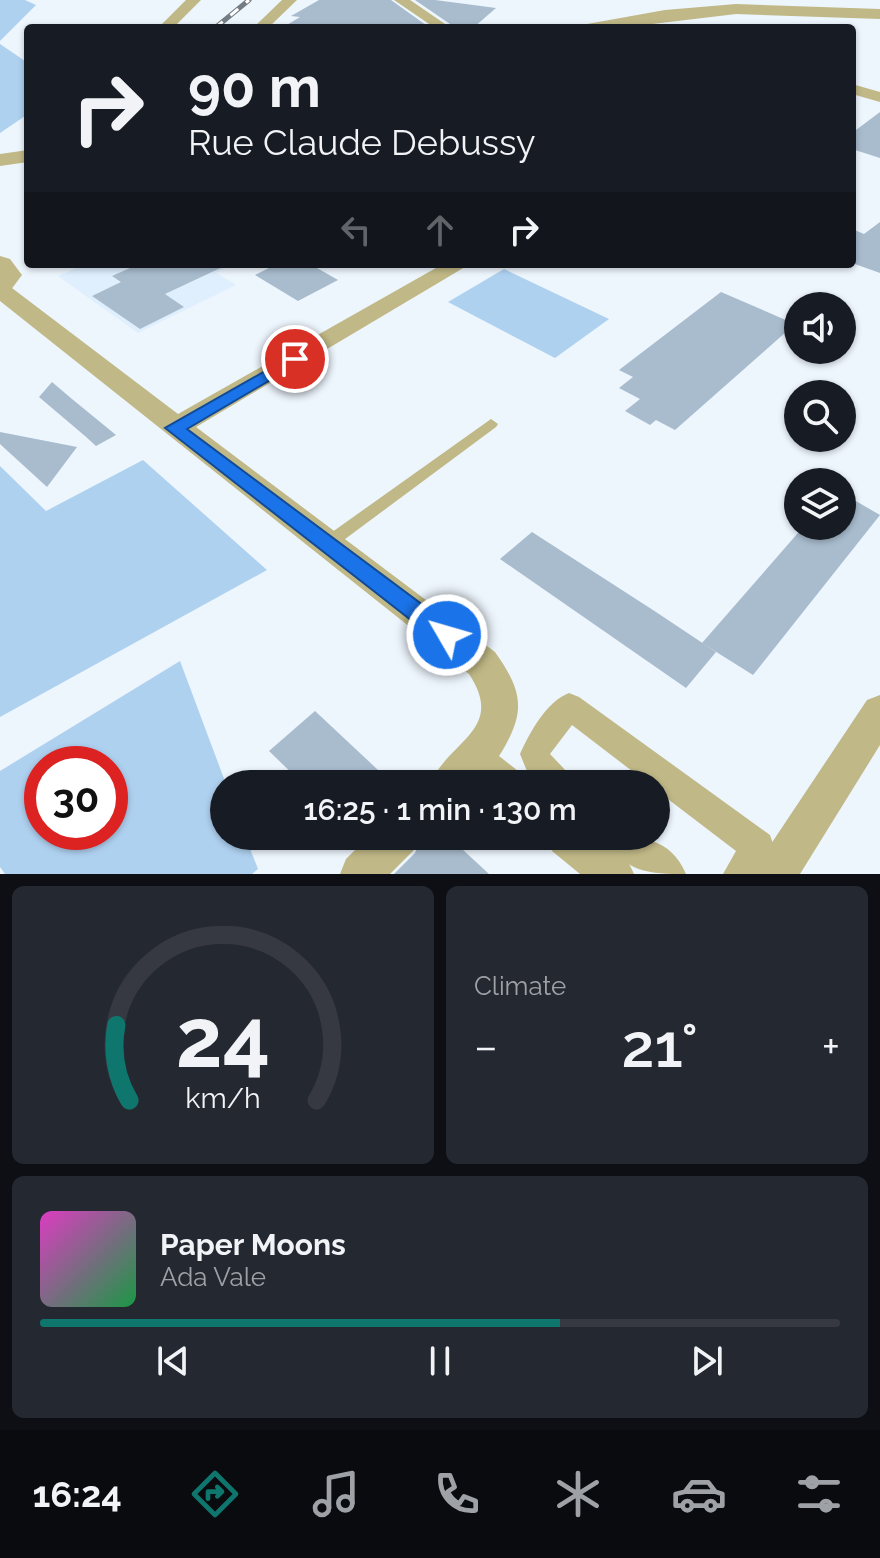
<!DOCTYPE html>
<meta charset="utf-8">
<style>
body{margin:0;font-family:Raleway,sans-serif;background:#242831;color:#f1f3f6;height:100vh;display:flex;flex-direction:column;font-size:30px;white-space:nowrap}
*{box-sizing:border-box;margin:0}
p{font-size:26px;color:#9ea1a6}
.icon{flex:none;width:44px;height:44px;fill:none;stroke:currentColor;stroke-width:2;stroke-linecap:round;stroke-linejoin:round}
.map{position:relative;height:874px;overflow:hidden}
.sheet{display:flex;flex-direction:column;gap:12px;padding:12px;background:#0d0f14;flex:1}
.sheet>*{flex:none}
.banner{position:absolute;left:24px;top:24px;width:832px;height:244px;border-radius:8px;box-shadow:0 2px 6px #0004;background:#171b24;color:#f1f3f6;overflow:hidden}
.controls{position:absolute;left:784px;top:292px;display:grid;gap:16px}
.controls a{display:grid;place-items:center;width:72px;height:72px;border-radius:50%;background:#171b24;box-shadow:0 2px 6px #0004;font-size:40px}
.speed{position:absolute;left:24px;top:746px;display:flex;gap:16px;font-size:40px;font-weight:700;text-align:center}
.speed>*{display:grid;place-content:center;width:104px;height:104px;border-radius:50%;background:#171b24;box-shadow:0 2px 6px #0004;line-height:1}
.speed .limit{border:12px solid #d22;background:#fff;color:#111}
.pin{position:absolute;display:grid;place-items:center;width:68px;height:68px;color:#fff;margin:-34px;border:4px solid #fff;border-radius:50%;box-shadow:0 2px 8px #0007}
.me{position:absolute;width:88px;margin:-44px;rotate:308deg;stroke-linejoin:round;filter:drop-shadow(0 0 6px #0008)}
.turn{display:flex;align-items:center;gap:28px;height:168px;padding:0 32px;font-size:36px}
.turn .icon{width:104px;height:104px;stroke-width:2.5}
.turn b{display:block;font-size:56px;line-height:68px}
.lanes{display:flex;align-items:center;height:76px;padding:0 32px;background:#0003;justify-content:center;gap:40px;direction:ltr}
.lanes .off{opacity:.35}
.big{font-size:60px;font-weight:600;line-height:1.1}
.sheet .widget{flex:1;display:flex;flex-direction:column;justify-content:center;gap:12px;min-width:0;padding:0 28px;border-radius:12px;background:#242831}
.sheet .dial{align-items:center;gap:0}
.dial svg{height:208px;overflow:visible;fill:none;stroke:#363941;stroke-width:7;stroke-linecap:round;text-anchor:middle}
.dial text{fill:#f1f3f6;stroke:none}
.song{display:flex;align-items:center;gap:24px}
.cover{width:96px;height:96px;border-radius:12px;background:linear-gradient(135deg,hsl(310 70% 55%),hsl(140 70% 35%))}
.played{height:8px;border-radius:4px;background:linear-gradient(90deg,#0f766e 65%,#363941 65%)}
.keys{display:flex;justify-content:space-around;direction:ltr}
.heat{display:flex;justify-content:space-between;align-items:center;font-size:44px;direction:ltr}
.sheet .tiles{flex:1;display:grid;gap:12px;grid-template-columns:1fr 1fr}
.widget:last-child{grid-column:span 2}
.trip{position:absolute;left:210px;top:770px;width:460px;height:80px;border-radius:40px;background:#171b24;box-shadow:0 2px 6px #0004;font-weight:600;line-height:80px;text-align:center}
.tab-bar{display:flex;height:128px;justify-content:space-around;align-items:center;background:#090b0e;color:#9ea1a6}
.tab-bar .icon{width:56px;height:56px}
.tab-bar .selected{color:#0f766e}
.tab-bar b{font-size:36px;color:#f1f3f6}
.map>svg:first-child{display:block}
</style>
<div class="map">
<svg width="880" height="874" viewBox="0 0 880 874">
<rect width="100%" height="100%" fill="#edf5fd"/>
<!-- built -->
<polygon fill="#dfeffe" points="85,264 233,264 216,273 236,285 138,333 58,276"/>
<!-- green -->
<g fill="#afd1f0" fill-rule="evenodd">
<polygon points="0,0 25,0 36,5 0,41"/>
<polygon points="0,44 28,63 28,114 0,133"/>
<polygon points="504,269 609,319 555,358 448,302"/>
<polygon points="143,460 267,570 0,717 0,466 46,511"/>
<path d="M180,661L226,784L224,836H245L258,869L252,874H5L0,867V771ZM110,764V832H42V764Z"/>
</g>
<!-- building -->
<g fill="#a8bcce">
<polygon points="319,0 391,0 430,28 282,28 300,17 291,16"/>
<polygon points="415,0 435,0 496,8 473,28 450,28 450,24"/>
<polygon points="880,112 880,158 852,149 852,133"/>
<polygon points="880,222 880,273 852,263 852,229 864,234"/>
<polygon points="139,264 229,264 165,294 184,307 140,329 92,296 121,282 112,276"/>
<polygon points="277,264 310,264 338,280 298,301 255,275"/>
<polygon points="721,292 795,324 675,430 656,420 650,425 625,411 640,399 619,388 633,377 619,370"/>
<polygon points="52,382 72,399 116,435 96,446 85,436 39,397"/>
<polygon points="0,432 77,447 47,487 0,444"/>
<polygon points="842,493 880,515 753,675 702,643 804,526 842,526"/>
<polygon points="532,532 656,612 716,652 686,688 500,559"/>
<polygon points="315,711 393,784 303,784 269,751"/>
<polygon points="422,836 448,836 489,874 394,874 415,853"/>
</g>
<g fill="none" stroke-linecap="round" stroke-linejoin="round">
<!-- service -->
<polygon fill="#c0b886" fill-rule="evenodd" points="491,419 498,424 496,427 333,548 321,548 319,544 321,540"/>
<!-- pedestrian -->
<g fill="#c0b886" fill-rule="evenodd">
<path d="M569,693L579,697L770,835L774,847L760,874H723L736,851L656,790V784H649L572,725L550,754L569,774L574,784L531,781L520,754C530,732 546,702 569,693Z"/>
<path d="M606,836C640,836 670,837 686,874C651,874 621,873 606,836Z"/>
</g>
<!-- minor -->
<g fill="#c0b886" fill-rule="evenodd">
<polygon points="186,0 201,0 173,28 158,28"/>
<polygon points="282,0 297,0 268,28 253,28"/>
<polygon points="394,0 410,0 448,26 435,28"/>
<polygon points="852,84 880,92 880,102 852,94"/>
<polygon points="28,150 28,162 0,166 0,154"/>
<path d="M443,264H470L196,427L495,652C524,693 526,713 499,756L518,771L524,784H430C449,740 506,730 469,674L0,301V283L8,285L178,414Z"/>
<polygon points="880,695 880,745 800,874 755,874 761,859 867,700"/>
<polygon points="369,836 419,836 413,851 390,874 340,874 346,859"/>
<path d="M546,836C586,836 616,830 634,874H580L552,851Z"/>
</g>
<!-- tertiary -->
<g fill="#c0b886" fill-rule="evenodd">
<polygon points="736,4 880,9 880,19 736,14 619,28 584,28 587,24 665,10"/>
<polygon points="0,256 10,259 22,275 10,291 0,294"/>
</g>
<!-- rail casing -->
<g stroke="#757d84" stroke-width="5">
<polyline id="rail" points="215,28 249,0"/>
</g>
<!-- rail -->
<use href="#rail" stroke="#fff" stroke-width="3" stroke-dasharray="10" stroke-linecap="butt"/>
</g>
<!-- route -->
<polygon fill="#1a73e8" stroke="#114b97" stroke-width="2" points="295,354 303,359 301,362 187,429 455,629 458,635 455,642 439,642 165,428"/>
</svg>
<div class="controls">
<a><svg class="icon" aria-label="sound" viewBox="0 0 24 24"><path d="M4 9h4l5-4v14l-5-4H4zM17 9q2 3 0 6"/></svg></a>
<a><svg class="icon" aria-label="search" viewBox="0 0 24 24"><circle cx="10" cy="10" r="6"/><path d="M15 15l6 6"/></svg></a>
<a><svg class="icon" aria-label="layers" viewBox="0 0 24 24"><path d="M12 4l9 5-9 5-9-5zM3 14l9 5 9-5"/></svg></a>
</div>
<div class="speed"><div class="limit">30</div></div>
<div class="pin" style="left:295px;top:359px;background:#d93025"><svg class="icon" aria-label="arrive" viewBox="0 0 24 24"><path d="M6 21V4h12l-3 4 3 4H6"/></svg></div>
<svg class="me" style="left:447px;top:635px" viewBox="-20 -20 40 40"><circle r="17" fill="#1a73e8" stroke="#fff" stroke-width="3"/><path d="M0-11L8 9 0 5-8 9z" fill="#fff"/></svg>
<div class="trip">16:25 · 1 min · 130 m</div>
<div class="banner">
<div class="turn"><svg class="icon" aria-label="right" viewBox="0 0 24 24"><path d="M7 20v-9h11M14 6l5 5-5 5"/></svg><div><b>90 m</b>Rue Claude Debussy</div></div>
<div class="lanes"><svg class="icon off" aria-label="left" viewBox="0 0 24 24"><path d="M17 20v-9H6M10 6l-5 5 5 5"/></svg><svg class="icon off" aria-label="ahead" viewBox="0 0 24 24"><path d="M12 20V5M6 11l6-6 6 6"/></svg><svg class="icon" aria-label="right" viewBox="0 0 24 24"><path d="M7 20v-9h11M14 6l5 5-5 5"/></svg></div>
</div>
</div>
<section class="sheet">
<div class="tiles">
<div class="widget dial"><svg viewBox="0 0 100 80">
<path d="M14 69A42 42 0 1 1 86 69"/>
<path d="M14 69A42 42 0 0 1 9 40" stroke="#0f766e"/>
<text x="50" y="56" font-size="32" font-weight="700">24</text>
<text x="50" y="72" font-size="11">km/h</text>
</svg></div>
<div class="widget"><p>Climate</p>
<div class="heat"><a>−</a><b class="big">21°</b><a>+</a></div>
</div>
<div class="widget">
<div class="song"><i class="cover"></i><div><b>Paper Moons</b><p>Ada Vale</p></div></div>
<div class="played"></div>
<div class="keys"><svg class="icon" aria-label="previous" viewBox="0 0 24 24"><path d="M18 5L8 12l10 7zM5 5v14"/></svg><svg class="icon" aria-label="pause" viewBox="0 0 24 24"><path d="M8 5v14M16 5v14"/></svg><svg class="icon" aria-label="next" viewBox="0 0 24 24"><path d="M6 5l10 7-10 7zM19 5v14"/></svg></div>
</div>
</div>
</section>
<nav class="tab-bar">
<b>16:24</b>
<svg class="icon selected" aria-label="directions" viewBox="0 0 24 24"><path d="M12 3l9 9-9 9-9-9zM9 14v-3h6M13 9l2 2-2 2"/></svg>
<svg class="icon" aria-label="music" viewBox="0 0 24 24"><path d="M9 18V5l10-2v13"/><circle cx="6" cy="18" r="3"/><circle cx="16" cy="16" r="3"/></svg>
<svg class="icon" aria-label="phone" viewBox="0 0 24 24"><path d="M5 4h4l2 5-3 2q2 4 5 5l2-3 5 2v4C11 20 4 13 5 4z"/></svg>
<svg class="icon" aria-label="climate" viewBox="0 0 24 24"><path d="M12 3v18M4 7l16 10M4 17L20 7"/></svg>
<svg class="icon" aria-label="car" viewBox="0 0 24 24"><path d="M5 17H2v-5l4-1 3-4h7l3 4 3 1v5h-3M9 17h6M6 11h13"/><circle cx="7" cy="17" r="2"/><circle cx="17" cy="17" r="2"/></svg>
<svg class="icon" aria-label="filters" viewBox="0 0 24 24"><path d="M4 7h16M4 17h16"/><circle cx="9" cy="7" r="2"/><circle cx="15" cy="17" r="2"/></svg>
</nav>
